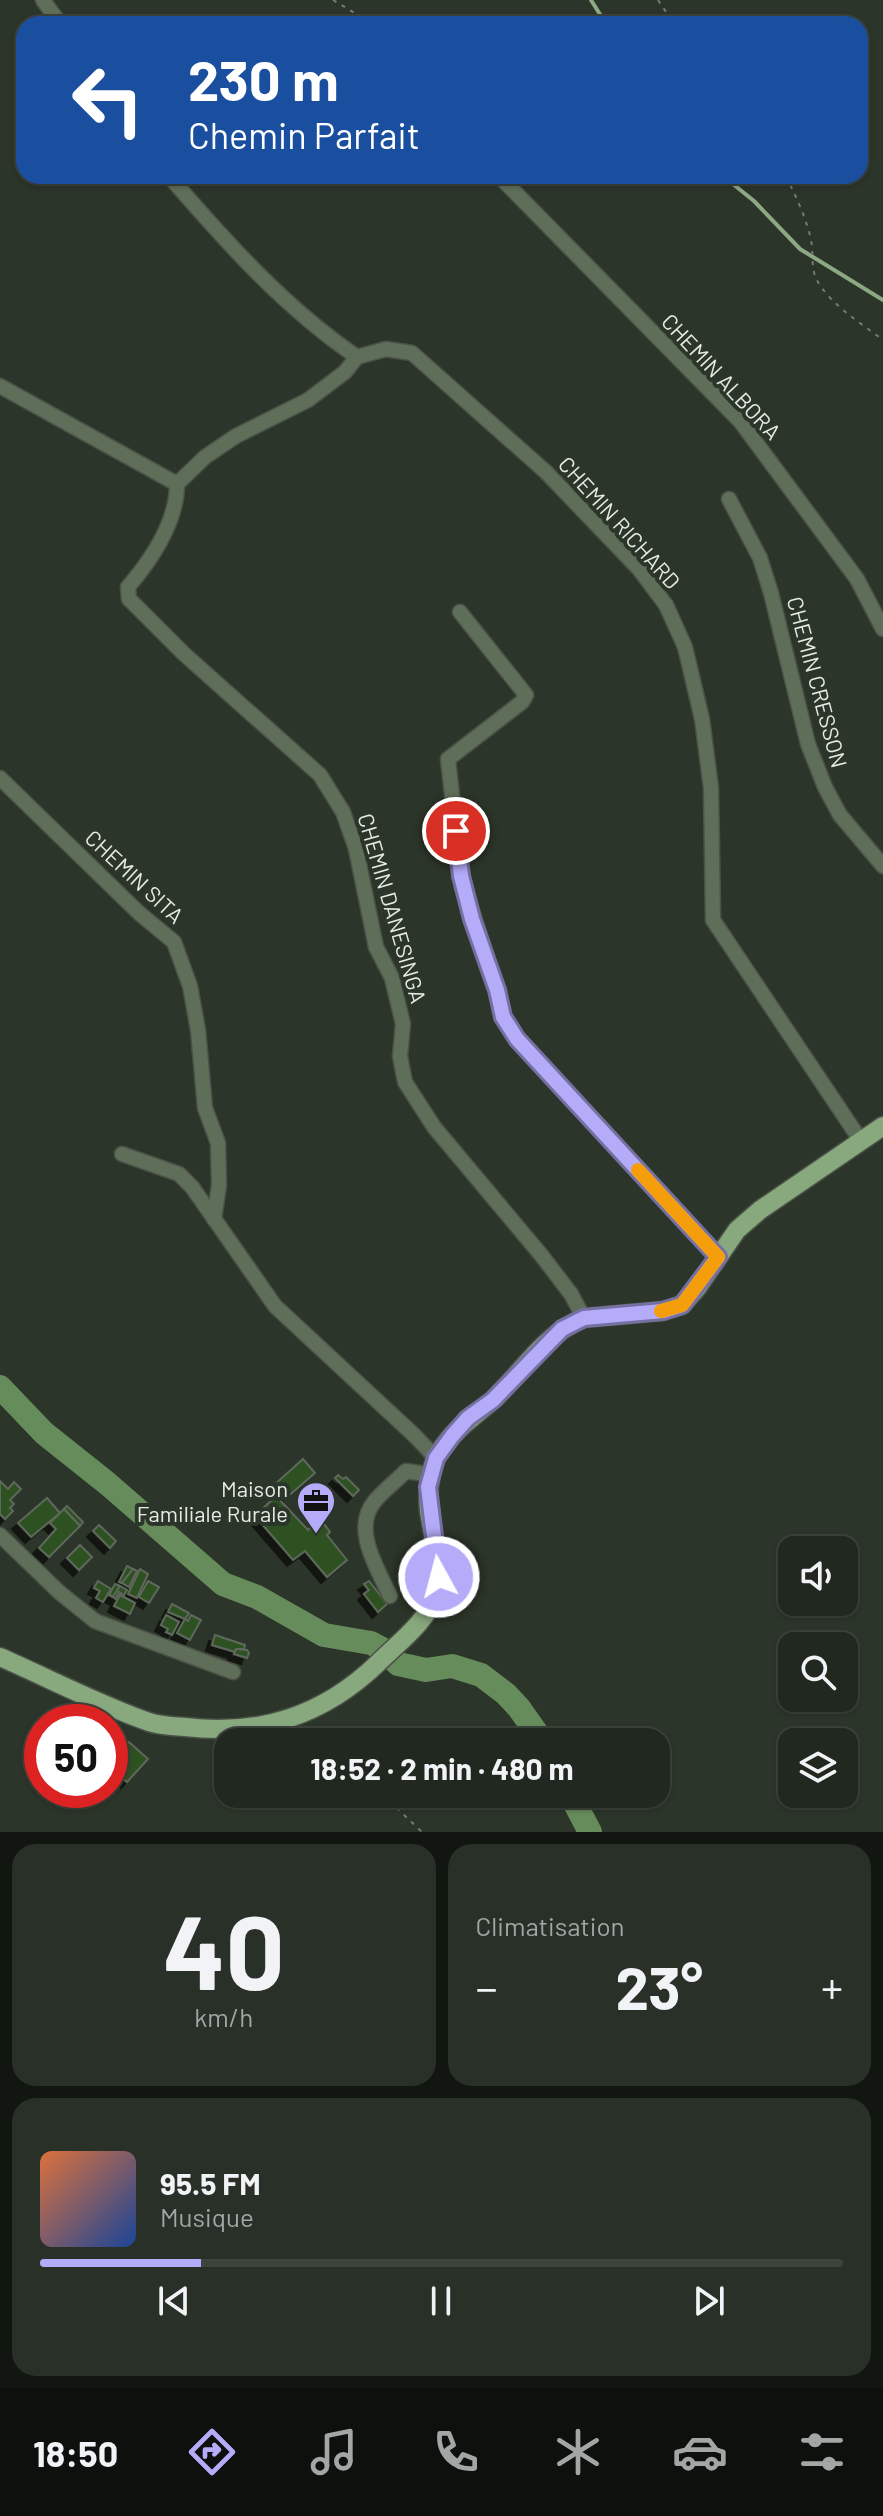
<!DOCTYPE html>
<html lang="fr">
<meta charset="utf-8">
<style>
body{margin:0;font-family:Barlow,sans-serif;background:#293028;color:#f1f3f6;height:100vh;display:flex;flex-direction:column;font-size:30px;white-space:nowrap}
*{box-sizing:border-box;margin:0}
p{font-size:26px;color:#a2a6a4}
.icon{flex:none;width:44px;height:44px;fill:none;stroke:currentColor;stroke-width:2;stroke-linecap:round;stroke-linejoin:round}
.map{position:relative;height:1832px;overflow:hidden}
.details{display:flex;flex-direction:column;gap:12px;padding:12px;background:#121611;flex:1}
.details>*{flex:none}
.hud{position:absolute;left:16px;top:16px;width:852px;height:168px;border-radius:24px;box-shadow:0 2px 6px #0004,0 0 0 2px #3e443d;background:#1a4fa0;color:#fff;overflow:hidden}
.fabs{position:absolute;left:778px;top:1536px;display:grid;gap:16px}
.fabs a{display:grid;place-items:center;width:80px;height:80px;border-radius:16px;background:#21281f;box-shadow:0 2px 6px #0004,0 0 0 2px #3e443d;font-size:40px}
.speed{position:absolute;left:24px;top:1704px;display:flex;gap:16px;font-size:40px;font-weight:700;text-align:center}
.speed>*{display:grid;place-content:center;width:104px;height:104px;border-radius:50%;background:#21281f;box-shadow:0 2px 6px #0004,0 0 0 2px #3e443d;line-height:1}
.speed .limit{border:12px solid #d22;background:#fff;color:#111}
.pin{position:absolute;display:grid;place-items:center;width:68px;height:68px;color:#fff;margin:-34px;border:4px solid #fff;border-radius:50%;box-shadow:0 2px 8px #0007}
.me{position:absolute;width:88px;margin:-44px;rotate:353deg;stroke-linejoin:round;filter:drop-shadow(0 0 6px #0008)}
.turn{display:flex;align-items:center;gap:28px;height:168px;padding:0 40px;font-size:36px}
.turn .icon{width:104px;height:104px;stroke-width:2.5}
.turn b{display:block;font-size:56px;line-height:68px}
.big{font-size:60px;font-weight:700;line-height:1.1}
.details .tile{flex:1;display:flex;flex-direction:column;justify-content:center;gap:12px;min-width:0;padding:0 28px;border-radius:24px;background:#293028}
.details .dial{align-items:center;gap:0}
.dial b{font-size:104px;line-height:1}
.song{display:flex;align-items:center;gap:24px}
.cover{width:96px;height:96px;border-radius:12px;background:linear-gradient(135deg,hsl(20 70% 55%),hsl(220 70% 35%))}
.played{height:8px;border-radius:4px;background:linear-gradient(90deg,#b4acf9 20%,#3e443d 20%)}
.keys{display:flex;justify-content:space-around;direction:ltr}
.heat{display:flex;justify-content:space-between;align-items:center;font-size:44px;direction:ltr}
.details .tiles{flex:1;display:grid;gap:12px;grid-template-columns:1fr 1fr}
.tile:last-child{grid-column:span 2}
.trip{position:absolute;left:214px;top:1728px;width:456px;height:80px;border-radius:24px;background:#21281f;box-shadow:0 2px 6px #0004,0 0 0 2px #3e443d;font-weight:700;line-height:80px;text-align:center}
.dock{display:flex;height:128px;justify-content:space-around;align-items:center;background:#0d100c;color:#a2a6a4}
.dock .icon{width:56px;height:56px}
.dock .on{color:#b4acf9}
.dock b{font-size:36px;color:#f1f3f6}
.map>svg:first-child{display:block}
</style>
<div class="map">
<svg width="883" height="1832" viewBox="0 0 883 1832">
<defs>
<filter id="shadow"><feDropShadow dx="-6" dy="6" stdDeviation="0" flood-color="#0009"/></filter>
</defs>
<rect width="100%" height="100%" fill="#2c3529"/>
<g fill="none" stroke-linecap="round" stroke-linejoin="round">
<!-- stream -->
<g stroke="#8da984" stroke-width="4">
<polyline points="591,0 606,24"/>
<polyline points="723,176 754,201 800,249 883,300"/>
</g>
<!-- river -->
<g stroke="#678c5b" stroke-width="24">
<polyline points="0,1387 44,1433 108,1484 223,1584 257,1597 324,1635 371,1643 384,1650 398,1664 426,1670 452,1666 481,1675 506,1694 519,1708 543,1742"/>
<polyline points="570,1794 590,1832"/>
</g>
</g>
<!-- building -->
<g fill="#2f5123" stroke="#5e685b" stroke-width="2" filter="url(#shadow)">
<polygon points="303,1459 315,1473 285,1499 274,1485"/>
<polygon points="338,1475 343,1479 346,1477 359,1490 353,1496 335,1478"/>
<polygon points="0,1481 8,1489 14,1482 21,1489 10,1500 14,1504 10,1508 13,1511 5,1519 0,1514"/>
<polygon points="276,1496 308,1530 321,1520 330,1532 327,1535 347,1560 327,1577 305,1551 293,1560 255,1516"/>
<polygon points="47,1498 60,1513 31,1537 18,1523"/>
<polygon points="67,1506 83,1522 80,1526 64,1509"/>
<polygon points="64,1509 80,1526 49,1557 39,1548 56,1529 50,1523"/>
<polygon points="99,1525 116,1541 110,1548 93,1531"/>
<polygon points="80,1545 92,1557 79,1570 67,1558"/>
<polygon points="127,1566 133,1569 122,1583 119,1582"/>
<polygon points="133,1569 137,1571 129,1587 122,1583"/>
<polygon points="140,1569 148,1574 137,1598 128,1594"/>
<polygon points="98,1581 111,1589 103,1602 96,1598 100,1591 94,1588"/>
<polygon points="148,1581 159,1587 149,1603 139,1597"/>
<polygon points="369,1581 387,1604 378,1612 364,1594 369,1590 364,1584"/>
<polygon points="115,1584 120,1586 113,1597 109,1595"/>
<polygon points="120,1586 127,1590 124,1595 119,1592 116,1599 113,1597"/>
<polygon points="120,1595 135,1603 130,1614 114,1606"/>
<polygon points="172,1604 189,1613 185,1619 168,1612"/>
<polygon points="166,1615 179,1622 172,1635 166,1632 168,1629 161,1625"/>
<polygon points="191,1615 201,1620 190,1640 177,1633 185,1619 188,1621"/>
<polygon points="215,1635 245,1645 244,1649 236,1649 235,1652 212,1645"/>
<polygon points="236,1649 247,1650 249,1653 247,1658 234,1654"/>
<polygon points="129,1742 148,1759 127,1782 110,1767 110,1764"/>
</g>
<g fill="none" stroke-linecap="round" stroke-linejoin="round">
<!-- minor casing -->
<g stroke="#4a5247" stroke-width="17">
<g id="minor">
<polyline points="43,0 60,24"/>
<path d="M169,176C226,242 285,308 357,357L386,349L412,353L546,472L639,569L666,605L685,647L702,719L711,788L713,920L861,1141"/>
<polyline points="499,176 740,421 857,579 883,629"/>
<path d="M357,357L345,372L308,400L236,436L205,457L177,484C177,522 152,559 128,587L129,599L183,653L320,775L343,812L356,849L376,947L392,978L403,1024L400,1056L405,1082L434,1127L542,1256L571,1294L584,1318"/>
<polyline points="0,386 177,484"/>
<polyline points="729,499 760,558 771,593 808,744 825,787 840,815 883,866"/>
<polyline points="460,612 526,695 522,702 448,759 461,876 497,990 503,1017 517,1039 718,1257"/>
<polyline points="0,778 139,913 174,942 190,986 198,1030 205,1108 218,1143 219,1185 214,1219"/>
<polyline points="122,1154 179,1174 192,1187 275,1306 414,1435 436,1458"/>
<polyline points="0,1535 59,1592 95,1621 233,1672"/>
<path d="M390,1596C378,1569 352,1530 374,1502C383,1491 396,1481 406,1471L432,1475"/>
</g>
</g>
<!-- major casing -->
<g stroke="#4a5247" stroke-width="21">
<path id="major" d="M0,1657C48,1678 100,1705 149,1722C160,1726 174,1726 185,1727C260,1736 323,1716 378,1663C398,1643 427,1622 436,1594C447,1558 424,1523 429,1487C430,1478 433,1465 436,1458C450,1431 475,1417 495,1398C523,1370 546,1333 584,1318L663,1311L682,1305L697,1288L737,1230L760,1210L883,1126"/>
</g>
<!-- path -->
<g stroke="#737b70" stroke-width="2" stroke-dasharray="4 6" stroke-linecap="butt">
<polyline points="333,0 373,24"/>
<polyline points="658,0 674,24"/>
<path d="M786,176C796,197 806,217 811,240C814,254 810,269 818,282C832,306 861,323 883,340"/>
<polyline points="309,1728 321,1742"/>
<polyline points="382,1794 422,1832"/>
</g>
<!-- minor -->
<use href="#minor" stroke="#5e6e59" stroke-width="14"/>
<!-- major -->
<use href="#major" stroke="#88a87e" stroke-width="18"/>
</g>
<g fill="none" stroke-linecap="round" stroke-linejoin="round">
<!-- route casing -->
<g stroke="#7570a2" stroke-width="20">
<polyline id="route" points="439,1577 428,1487 436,1458 452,1436 468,1418 493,1400 562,1329 584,1318 663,1311 682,1305 718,1257 517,1039 503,1017 497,990 472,919 461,876 456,831"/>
</g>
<!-- route -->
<use href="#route" stroke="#b4acf9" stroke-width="14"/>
<!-- slow -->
<polyline stroke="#f59e0b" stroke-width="14" points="638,1170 718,1257 682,1305 661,1311"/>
</g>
<!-- icons -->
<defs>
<g id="office-pin" transform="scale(2)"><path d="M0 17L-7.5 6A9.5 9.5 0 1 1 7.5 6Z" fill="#b4acf9" stroke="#2c3529"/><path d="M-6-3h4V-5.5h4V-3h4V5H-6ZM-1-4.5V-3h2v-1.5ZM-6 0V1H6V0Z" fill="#111"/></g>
</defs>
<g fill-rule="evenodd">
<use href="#office-pin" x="316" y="1501"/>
</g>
<g text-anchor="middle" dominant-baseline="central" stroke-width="8" stroke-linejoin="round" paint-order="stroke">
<!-- street labels -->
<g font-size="22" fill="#e6ece4" stroke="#2c3529">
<text transform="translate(722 376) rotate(47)">CHEMIN ALBORA</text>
<text transform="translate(620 522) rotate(48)">CHEMIN RICHARD</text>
<text transform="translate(818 682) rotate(75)">CHEMIN CRESSON</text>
<text transform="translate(135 876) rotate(43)">CHEMIN SITA</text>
<text transform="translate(393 908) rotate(74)">CHEMIN DANESINGA</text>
</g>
<!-- poi labels -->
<g font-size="22" fill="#e6ece4" stroke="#2c3529" text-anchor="end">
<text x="288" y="1488">Maison<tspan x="288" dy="25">Familiale Rurale</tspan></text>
</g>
</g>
</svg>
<div class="fabs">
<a><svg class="icon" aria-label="sound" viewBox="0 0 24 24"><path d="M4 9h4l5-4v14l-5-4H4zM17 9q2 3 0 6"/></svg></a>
<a><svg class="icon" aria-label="search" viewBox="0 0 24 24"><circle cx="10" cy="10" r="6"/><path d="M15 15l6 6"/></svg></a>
<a><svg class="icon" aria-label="layers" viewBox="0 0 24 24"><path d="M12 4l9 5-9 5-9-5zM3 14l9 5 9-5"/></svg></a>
</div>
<div class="speed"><div class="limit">50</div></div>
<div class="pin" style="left:456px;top:831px;background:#d93025"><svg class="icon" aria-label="arrive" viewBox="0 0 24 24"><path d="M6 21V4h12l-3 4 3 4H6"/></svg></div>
<svg class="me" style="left:439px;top:1577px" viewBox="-20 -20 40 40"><circle r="17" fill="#b4acf9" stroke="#fff" stroke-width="3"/><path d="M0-11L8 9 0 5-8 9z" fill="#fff"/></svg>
<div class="trip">18:52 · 2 min · 480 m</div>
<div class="hud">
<div class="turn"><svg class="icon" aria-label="left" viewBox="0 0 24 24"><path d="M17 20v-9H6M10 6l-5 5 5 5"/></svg><div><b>230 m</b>Chemin Parfait</div></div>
</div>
</div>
<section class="details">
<div class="tiles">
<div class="tile dial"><b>40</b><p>km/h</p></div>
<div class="tile"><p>Climatisation</p>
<div class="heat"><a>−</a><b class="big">23°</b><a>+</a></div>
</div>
<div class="tile">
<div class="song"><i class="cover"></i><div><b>95.5 FM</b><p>Musique</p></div></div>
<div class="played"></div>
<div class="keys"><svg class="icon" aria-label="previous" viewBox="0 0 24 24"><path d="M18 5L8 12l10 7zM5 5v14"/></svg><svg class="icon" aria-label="pause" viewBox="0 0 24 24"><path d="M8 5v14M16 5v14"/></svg><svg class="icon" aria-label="next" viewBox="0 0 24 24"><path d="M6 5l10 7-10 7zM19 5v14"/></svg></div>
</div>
</div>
</section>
<nav class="dock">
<b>18:50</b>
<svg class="icon on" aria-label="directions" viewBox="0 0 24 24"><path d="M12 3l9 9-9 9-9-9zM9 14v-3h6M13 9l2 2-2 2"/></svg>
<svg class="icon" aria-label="music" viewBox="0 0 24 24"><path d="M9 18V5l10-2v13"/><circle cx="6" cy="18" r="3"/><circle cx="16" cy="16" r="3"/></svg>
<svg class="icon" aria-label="phone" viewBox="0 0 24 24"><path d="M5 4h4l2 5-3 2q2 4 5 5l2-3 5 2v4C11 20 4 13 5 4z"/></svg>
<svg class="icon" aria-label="climate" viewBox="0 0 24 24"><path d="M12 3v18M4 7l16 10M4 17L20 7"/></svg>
<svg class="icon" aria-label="car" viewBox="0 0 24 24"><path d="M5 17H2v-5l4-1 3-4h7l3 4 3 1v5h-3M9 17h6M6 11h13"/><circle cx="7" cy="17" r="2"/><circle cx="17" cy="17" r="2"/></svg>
<svg class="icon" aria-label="filters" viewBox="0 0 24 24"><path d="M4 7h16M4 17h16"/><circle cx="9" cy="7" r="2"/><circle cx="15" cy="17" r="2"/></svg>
</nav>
